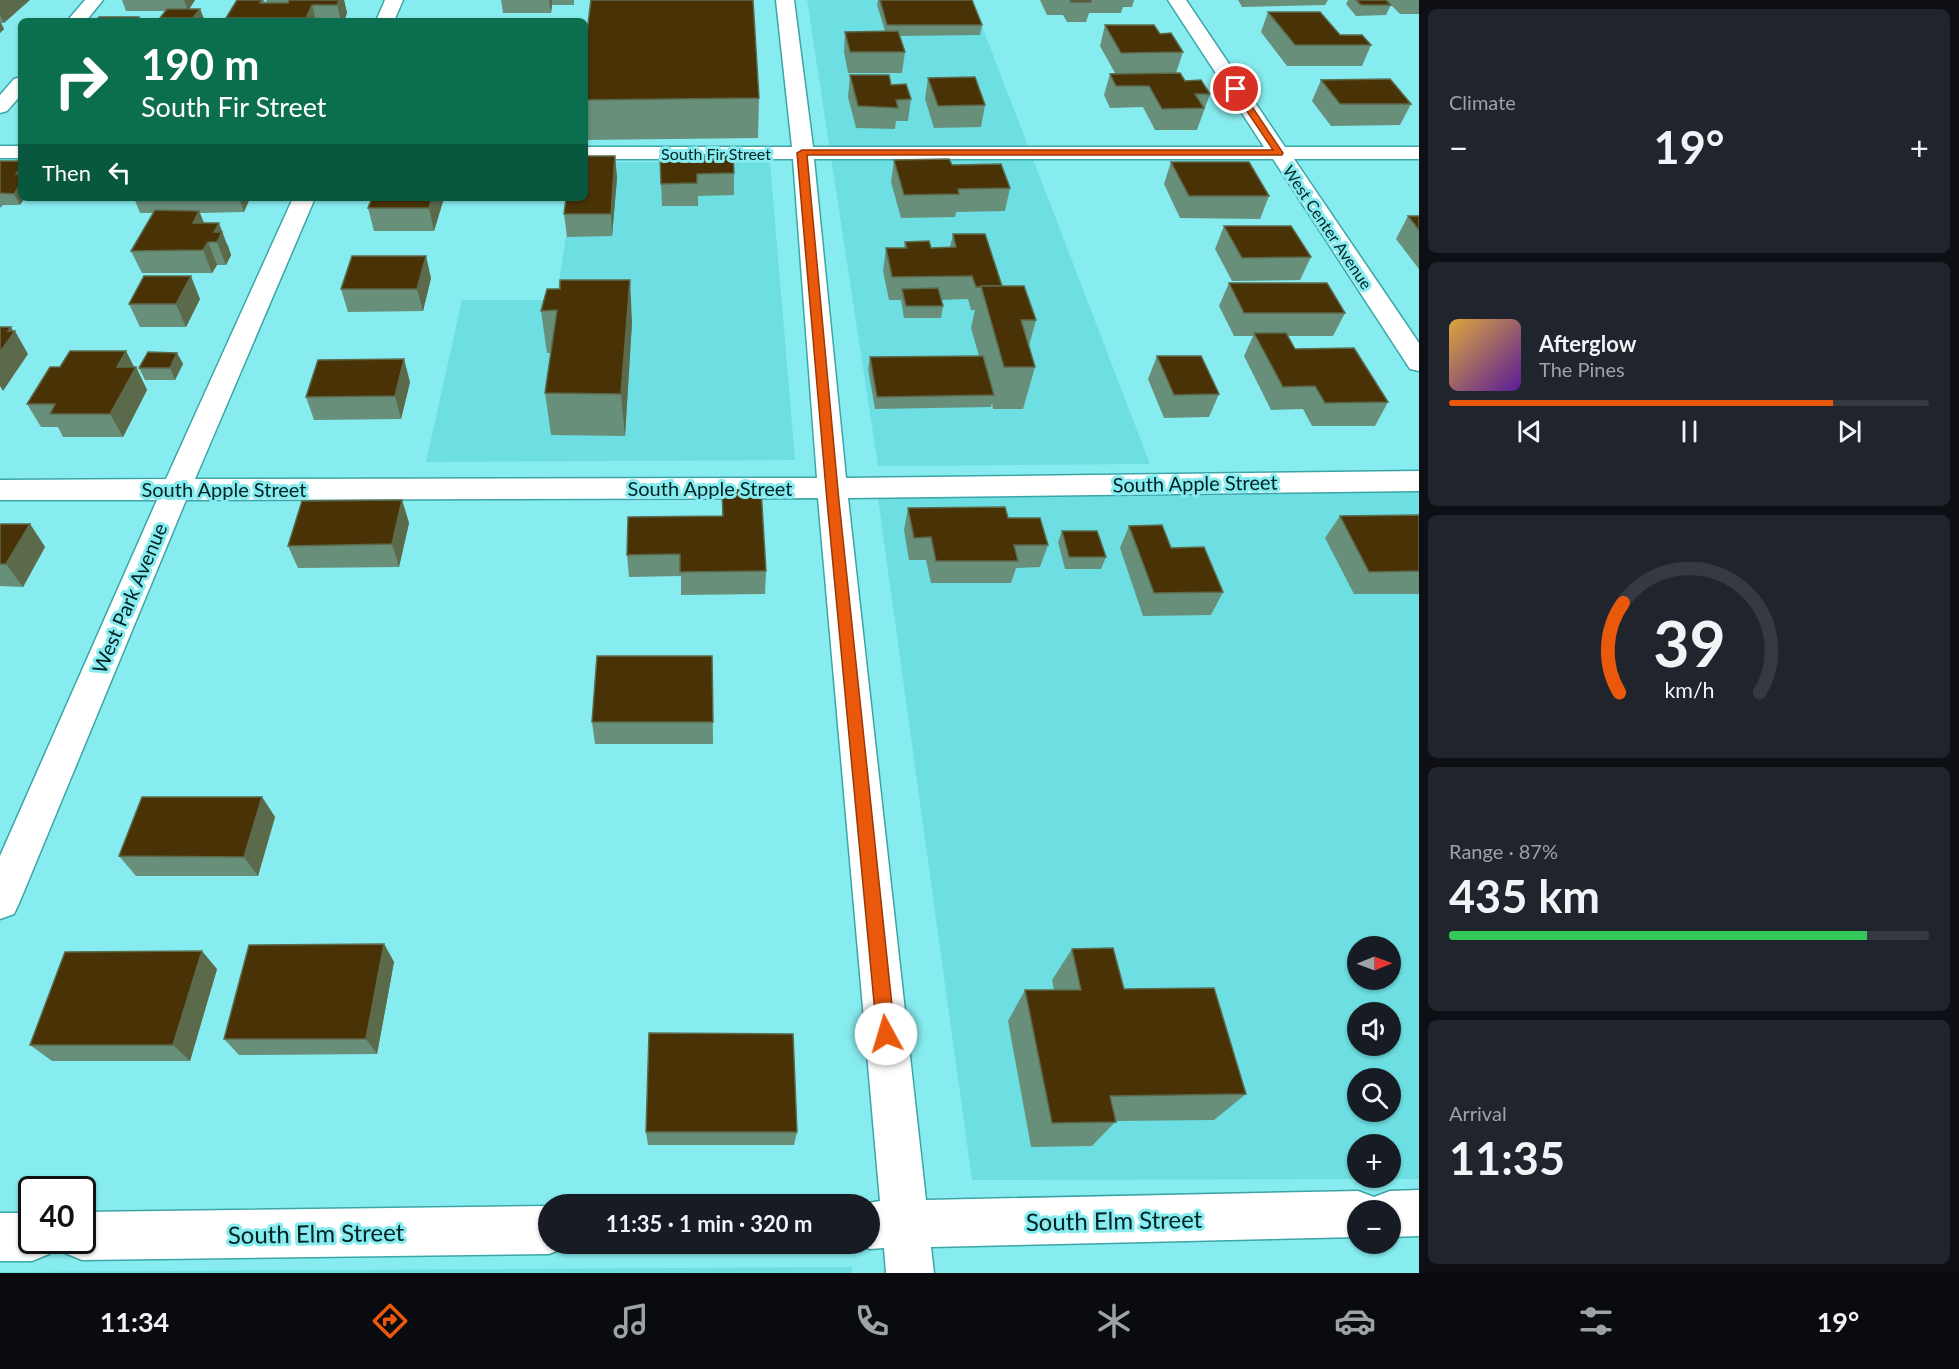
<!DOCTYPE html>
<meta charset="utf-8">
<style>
body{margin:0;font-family:Lato,sans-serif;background:#20242c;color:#f1f3f6;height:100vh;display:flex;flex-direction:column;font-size:22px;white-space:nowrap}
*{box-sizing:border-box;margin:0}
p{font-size:20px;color:#9ea1a6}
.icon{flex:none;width:33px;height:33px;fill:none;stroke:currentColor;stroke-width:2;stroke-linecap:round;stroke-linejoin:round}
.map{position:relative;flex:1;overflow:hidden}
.side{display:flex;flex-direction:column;gap:9px;padding:9px;background:#0d0f14;width:540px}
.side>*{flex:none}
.guide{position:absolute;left:18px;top:18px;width:570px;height:183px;border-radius:9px;box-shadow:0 2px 4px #0004;background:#0b6e4f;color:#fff;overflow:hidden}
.needle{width:39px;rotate:89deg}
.tools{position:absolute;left:1347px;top:936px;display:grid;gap:12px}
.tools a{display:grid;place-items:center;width:54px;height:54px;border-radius:50%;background:#171b24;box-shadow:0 2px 4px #0004;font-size:30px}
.speed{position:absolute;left:18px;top:1176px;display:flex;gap:12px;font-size:30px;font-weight:700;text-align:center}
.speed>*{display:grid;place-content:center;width:78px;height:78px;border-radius:50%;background:#171b24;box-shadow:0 2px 4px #0004;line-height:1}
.speed .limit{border:3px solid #111;border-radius:9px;background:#fff;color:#111}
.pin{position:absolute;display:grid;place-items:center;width:51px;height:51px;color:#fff;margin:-26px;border:3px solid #fff;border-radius:50%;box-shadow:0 2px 6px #0007}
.me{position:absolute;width:66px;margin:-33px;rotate:354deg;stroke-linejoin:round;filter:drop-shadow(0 0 4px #0008)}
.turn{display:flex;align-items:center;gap:21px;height:126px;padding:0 24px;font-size:27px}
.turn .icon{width:78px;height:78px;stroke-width:2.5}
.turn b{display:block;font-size:42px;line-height:51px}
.then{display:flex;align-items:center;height:57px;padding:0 24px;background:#0003;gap:12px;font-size:22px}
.big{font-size:45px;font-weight:700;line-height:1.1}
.side .card{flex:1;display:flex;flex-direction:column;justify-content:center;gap:9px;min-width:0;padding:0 21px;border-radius:9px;background:#20242c}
.side .dial{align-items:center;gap:0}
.dial svg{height:156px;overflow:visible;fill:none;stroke:#363941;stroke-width:7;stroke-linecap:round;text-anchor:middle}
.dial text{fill:#f1f3f6;stroke:none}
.song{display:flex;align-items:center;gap:18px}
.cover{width:72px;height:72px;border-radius:9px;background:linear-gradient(135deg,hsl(40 70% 55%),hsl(270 70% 35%))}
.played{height:6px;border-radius:3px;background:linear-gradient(90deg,#ea580c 80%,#363941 80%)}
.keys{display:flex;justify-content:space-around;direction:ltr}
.heat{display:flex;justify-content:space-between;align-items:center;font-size:33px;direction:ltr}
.charge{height:9px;border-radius:4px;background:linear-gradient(90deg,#34c759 87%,#363941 0)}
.trip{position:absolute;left:538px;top:1194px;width:342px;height:60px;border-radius:30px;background:#171b24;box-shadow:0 2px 4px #0004;font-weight:700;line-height:60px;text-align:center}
.menu{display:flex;height:96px;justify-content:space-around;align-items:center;background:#090b0e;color:#9ea1a6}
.menu .icon{width:42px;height:42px}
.menu .selected{color:#ea580c}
.menu b{font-size:27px;color:#f1f3f6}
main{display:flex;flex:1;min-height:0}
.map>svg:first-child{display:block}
</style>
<main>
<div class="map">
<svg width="1419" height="1273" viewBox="0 0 1419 1273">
<rect width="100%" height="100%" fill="#87ecef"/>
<!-- built -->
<g fill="#6ddfe2" fill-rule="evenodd">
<polygon points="807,0 972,0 1150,464 878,466"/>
<polygon points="585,162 770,162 795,460 426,462 462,300 556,300 572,198 585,198"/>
<path d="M1419,490V1179L972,1180L877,491ZM1358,946H1390V980H1358ZM1358,1012H1390V1046H1358ZM1358,1078H1390V1112H1358ZM1358,1144H1390V1178H1358Z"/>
<polygon points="852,1267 852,1273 0,1273 0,1272"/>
</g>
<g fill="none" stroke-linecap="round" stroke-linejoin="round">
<!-- minor casing -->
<g stroke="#3ba5a8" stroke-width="3">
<g id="minor">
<polygon points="85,0 103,0 86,21 67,21"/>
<polygon points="385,0 403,0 394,21 376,21"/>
<polygon points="776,0 794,0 813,147 1264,147 1168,0 1186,0 1285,147 1419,147 1419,159 1294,159 1419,343 1419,371 1410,369 1273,159 814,159 846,478 1419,471 1419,491 848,498 926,1200 1358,1191 1374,1197 1390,1191 1419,1190 1419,1236 1390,1237 1390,1210 1358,1210 1358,1237 931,1247 934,1273 886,1273 884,1248 870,1249 858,1244 870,1244 870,1204 862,1204 880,1201 818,498 186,500 20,901 14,914 0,919 0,856 157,500 0,500 0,480 166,479 293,198 315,198 195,479 817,478 793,159 585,159 585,147 792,147"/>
<polygon points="21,77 21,95 7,111 0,113 0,95 14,79"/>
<rect x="0" y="146" width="21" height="12"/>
<polygon points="549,1206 549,1244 567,1244 566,1247 549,1254 82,1260 65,1253 60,1240 82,1240 82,1212"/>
<polygon points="0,1213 32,1213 32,1240 54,1240 49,1254 32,1261 0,1261"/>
</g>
</g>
<!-- minor -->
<use href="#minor" fill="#fff" fill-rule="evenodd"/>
</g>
<!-- wall -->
<g fill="#688f7a">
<polygon points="0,0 4,23 1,23 4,29 0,33"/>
<polygon points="122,0 195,0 189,9 200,9 204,19 202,21 161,21 160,18 166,11 126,11"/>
<polygon points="237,0 264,0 265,3 267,3 266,0 344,0 347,13 344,21 226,21 226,18"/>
<polygon points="501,0 574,0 574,5 552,5 551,13 503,13"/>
<polygon points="878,0 972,0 982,25 980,35 899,36 905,52 902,73 848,73 844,52 845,32 885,31 877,5"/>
<polygon points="1040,0 1134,0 1132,7 1123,7 1121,13 1089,13 1086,22 1067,22 1063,15 1047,15"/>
<polygon points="1238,0 1328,0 1325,5 1242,7"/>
<polygon points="1348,0 1386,0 1391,5 1386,15 1356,16 1346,4"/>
<polygon points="1386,0 1419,0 1419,14 1400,14"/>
<polygon points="1268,12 1340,35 1371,45 1362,66 1287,66 1261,32"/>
<polygon points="1105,25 1160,34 1183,52 1176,73 1185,81 1210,94 1197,130 1155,130 1143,107 1110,108 1104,95 1110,74 1115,73 1100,46"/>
<polygon points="585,48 759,98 758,138 585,140"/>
<polygon points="850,75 891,85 911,99 908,121 896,121 895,129 856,128 848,97"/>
<polygon points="928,78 985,105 981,127 934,128 925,99"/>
<polygon points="1321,80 1411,104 1400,125 1331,126 1312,101"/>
<polygon points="615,156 617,178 612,236 567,237 564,214"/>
<polygon points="660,156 734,173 734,195 698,196 698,206 662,206"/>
<polygon points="894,160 952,165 1010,188 1005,211 956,212 955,217 901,218 891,182"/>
<polygon points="0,161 20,205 3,205 0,208"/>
<polygon points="1171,162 1269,196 1260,219 1180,218 1164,184"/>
<polygon points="134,198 250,198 244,212 200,213 204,223 228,245 231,255 226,265 217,265 212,273 142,273 131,251 153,213 140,213"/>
<polygon points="372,198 444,198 434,231 374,231 368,208"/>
<polygon points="1408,216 1419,216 1419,269 1396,239"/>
<polygon points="1224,226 1311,257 1300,280 1232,281 1215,249"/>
<polygon points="953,234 1036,320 1029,346 1035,367 1023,409 993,409 992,403 991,407 875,409 868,369 870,357 979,356 971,328 975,310 971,310 968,299 941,300 943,306 941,318 904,318 901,300 889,300 883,271 886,248 904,248 905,242 931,248 950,247"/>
<polygon points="431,278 423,311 348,312 341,289"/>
<polygon points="1229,283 1345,313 1333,336 1288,336 1295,349 1388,402 1375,426 1312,426 1303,409 1271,410 1244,356 1253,336 1234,336 1219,306"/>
<polygon points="547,289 632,322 625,436 551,435 545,393 551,353 547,353 541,311"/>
<polygon points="200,299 186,327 140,327 129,304"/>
<polygon points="126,351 134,367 136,367 147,390 123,437 63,437 58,427 41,427 27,404 60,367"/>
<polygon points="177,353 183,364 175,380 145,380 139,368"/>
<polygon points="1157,356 1219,394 1209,417 1164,418 1148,379"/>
<polygon points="410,382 401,419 314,420 306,397"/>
<polygon points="722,490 766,571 765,594 681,595 681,576 629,577 627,555 722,516"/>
<polygon points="402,500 409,523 399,567 298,568 288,546"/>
<polygon points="908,508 1008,518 1048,545 1040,567 1016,568 1011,583 931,583 926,560 909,560 904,530"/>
<polygon points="1419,515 1419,594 1354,594 1325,538 1340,516"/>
<polygon points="0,524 30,524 45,547 23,587 0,586"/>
<polygon points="1129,526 1171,548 1223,592 1211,615 1143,616 1120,548"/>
<polygon points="1062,531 1106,557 1101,569 1065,569 1058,542"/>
<polygon points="712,656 713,744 595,744 592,722"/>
<polygon points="262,797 275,817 258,876 136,876 119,856"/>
<polygon points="384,944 394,962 377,1054 239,1055 224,1039"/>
<polygon points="1072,949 1124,989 1246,1094 1214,1120 1116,1121 1092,1146 1031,1147 1008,1021 1025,990 1054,990 1052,980"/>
<polygon points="217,969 190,1061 52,1061 30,1045"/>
<polygon points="646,1132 797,1132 794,1145 648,1145"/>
</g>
<!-- shaded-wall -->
<g fill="#5c6a4c">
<polygon points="0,0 30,0 4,23 0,15"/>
<polygon points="184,0 195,0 188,11"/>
<polygon points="339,0 344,0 347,13 344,21 341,21 337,5"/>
<polygon points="549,0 552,0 552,5 551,13"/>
<polygon points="312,5 316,21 307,21 306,18"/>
<polygon points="200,9 204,19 202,21 194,21 193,18"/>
<polygon points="0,21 4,29 0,33"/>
<polygon points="615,156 617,178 612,236 611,214"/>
<polygon points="21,184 21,198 25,198 20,205 14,194"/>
<polygon points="239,198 250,198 244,212"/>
<polygon points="432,198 444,198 434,231 429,208"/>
<polygon points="199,211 208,233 193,223"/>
<polygon points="219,223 231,255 226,265 217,242 214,232"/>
<polygon points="208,242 217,265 212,273 203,250"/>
<polygon points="426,256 431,278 423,311 417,289"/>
<polygon points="191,276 200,299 186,327 176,304"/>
<polygon points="630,280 632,322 625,436 621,394"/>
<polygon points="11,327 14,332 15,331 28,354 3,391 0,386 0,352 8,331"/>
<polygon points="126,351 135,369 136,367 147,390 123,437 110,414 117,367"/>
<polygon points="177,353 183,364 175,380 170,368"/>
<polygon points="404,359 410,382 401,419 395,396"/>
<polygon points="402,500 409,523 399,567 392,544"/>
<polygon points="30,524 45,547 23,587 6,564"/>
<polygon points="262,797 275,817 258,876 244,857"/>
<polygon points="384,944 394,962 377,1054 366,1039"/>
<polygon points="202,951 217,969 190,1061 173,1045"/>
</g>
<!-- building -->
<g fill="#493206" stroke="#5c6a4c" stroke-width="1.5">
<polygon points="237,0 262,0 260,3 288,3 289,0 339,0 337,5 312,5 306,18 226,18"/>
<polygon points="591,0 753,0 759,98 585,100 585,48"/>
<polygon points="880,0 972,0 982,25 887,25"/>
<polygon points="1070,0 1091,0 1091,2 1071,2"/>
<polygon points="1356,0 1386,0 1391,5 1361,5"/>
<polygon points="167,9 200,9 193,18 160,18"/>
<polygon points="1268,12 1320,12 1340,35 1362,35 1371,45 1295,45"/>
<polygon points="99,17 139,17 136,21 96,21"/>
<polygon points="1105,25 1154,25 1160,34 1171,33 1183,52 1121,53"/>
<polygon points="898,31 905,52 850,52 845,32"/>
<polygon points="1180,73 1185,81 1201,80 1210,94 1195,94 1204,108 1162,109 1149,86 1116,86 1110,74"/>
<polygon points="850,75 889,75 891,85 906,84 911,99 896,100 898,108 858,106"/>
<polygon points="975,77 985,105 938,106 928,78"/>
<polygon points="1390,79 1411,104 1340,104 1321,80"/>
<polygon points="733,154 734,173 697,174 697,183 661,184 660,156"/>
<polygon points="585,156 615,156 611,214 564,214 566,198 585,198"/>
<polygon points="949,159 952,165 1001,164 1010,188 958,189 959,194 904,195 894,160"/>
<polygon points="0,161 21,161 21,168 16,174 21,174 21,184 14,194 0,193"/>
<polygon points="1171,162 1249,162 1269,196 1189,196"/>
<polygon points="372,198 432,198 429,208 368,208"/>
<polygon points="155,210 199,211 193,223 219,223 214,232 222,232 217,242 208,242 203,250 131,251"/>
<polygon points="1408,216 1419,216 1419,230"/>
<polygon points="1224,226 1291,226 1311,257 1242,258"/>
<polygon points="953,234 985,234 1002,286 981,286 981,287 976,287 972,276 892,277 886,248 907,248 905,242 929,241 931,248 956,247"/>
<polygon points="352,256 426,256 417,289 341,289"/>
<polygon points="144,276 191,276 176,304 129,304"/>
<polygon points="560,280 630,280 621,394 545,393 557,310 541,311 547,289 560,289"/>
<polygon points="1229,283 1327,283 1345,313 1244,313"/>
<polygon points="981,286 1024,286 1036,320 1021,320 1035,367 1004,367"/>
<polygon points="938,288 943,306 906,306 902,289"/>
<polygon points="0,327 11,327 8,331 15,331 0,352"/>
<polygon points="1254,333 1286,333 1295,349 1354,348 1388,402 1325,403 1315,386 1283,387"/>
<polygon points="70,351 126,351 117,367 136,367 110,414 50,414 55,404 27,404 50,367 60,367"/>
<polygon points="148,352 177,353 170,368 139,368"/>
<polygon points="983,356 994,395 877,397 870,357"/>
<polygon points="1157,356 1201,356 1219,394 1174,395"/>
<polygon points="404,359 395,396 306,397 318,360"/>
<polygon points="761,489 766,571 680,572 680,554 627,555 628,517 723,516 722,490"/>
<polygon points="402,500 392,544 288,546 302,501"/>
<polygon points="1005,507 1008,518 1040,518 1048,545 1014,545 1018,561 936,561 931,537 914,538 908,508"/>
<polygon points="1419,515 1419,571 1369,572 1340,516"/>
<polygon points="0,524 30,524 6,564 0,564"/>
<polygon points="1162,525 1171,548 1204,547 1223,592 1154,593 1129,526"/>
<polygon points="1062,531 1097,531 1106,557 1069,557"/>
<polygon points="597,656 712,656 713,722 592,722"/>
<polygon points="142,797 262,797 244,857 119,856"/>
<polygon points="384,944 366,1039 224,1039 249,945"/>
<polygon points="1113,948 1124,989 1214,988 1246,1094 1110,1096 1116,1122 1052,1123 1025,990 1081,990 1072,949"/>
<polygon points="202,951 173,1045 30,1045 65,952"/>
<polygon points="649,1033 793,1034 797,1132 646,1132"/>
</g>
<!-- route -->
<polygon fill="#ea580c" stroke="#983908" stroke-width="1.5" points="1233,87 1239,87 1283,153 1282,155 807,155 839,501 895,1034 892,1040 886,1043 880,1040 877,1034 827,501 797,153 802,150 1273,150 1232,89"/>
<g text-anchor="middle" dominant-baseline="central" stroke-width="6" stroke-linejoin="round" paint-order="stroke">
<!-- far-street labels -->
<g font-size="16" fill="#022324" stroke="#87ecef">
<text x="716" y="153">South Fir Street</text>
<text transform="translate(1328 227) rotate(56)">West Center Avenue</text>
</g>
<!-- street labels -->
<g font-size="20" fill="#022324" stroke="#87ecef">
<text transform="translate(1195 483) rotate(-1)">South Apple Street</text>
<text x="710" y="488">South Apple Street</text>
<text x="224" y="489">South Apple Street</text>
<text transform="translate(129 598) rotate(-67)">West Park Avenue</text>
</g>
<!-- near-street labels -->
<g font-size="24" fill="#022324" stroke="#87ecef">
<text transform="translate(1114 1220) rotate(-1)">South Elm Street</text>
<text transform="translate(316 1233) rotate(-1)">South Elm Street</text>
</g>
</g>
</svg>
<div class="tools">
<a><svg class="needle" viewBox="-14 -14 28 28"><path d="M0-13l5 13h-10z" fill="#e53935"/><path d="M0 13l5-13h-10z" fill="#9ea1a6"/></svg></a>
<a><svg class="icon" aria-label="sound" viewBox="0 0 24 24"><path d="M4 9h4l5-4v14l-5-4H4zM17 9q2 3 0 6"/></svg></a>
<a><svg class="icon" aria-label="search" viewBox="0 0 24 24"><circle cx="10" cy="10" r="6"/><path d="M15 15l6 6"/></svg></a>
<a>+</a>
<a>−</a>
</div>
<div class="speed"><div class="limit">40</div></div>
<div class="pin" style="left:1236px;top:89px;background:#d93025"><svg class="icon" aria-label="arrive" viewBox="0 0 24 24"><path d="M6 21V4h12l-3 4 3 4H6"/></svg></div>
<svg class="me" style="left:886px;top:1034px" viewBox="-20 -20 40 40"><circle r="19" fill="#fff"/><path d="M0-13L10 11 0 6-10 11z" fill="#ea580c"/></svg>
<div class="trip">11:35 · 1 min · 320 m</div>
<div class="guide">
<div class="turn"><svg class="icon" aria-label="right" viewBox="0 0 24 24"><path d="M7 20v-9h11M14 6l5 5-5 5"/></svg><div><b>190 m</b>South Fir Street</div></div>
<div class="then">Then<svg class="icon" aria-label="left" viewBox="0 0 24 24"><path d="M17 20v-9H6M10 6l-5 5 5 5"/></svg></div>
</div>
</div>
<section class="side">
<div class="card"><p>Climate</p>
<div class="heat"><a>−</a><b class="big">19°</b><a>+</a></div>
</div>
<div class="card">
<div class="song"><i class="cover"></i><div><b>Afterglow</b><p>The Pines</p></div></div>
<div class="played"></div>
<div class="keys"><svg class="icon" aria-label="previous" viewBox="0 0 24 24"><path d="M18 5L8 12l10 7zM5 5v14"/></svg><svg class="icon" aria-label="pause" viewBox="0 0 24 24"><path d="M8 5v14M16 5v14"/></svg><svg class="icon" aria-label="next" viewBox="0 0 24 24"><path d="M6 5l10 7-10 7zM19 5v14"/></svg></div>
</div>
<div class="card dial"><svg viewBox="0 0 100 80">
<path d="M14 69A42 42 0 1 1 86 69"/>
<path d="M14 69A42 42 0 0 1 16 23" stroke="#ea580c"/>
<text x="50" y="56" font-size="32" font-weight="700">39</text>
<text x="50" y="72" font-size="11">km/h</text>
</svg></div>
<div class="card"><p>Range · 87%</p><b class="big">435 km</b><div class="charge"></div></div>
<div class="card"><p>Arrival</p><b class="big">11:35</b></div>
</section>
</main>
<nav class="menu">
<b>11:34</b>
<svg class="icon selected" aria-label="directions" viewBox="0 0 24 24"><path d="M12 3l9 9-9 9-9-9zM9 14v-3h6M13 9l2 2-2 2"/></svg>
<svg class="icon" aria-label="music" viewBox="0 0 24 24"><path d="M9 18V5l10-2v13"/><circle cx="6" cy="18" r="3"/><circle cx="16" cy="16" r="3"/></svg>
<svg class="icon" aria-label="phone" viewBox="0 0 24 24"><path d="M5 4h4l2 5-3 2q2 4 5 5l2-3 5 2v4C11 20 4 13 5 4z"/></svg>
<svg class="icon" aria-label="climate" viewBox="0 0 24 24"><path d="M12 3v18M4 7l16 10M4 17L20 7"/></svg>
<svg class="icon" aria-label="car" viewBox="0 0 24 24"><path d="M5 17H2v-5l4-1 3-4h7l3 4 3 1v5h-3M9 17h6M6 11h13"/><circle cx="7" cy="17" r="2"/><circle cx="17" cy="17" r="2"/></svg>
<svg class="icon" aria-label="filters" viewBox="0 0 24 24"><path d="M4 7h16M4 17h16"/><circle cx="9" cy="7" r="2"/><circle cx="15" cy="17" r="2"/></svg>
<b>19°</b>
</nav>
